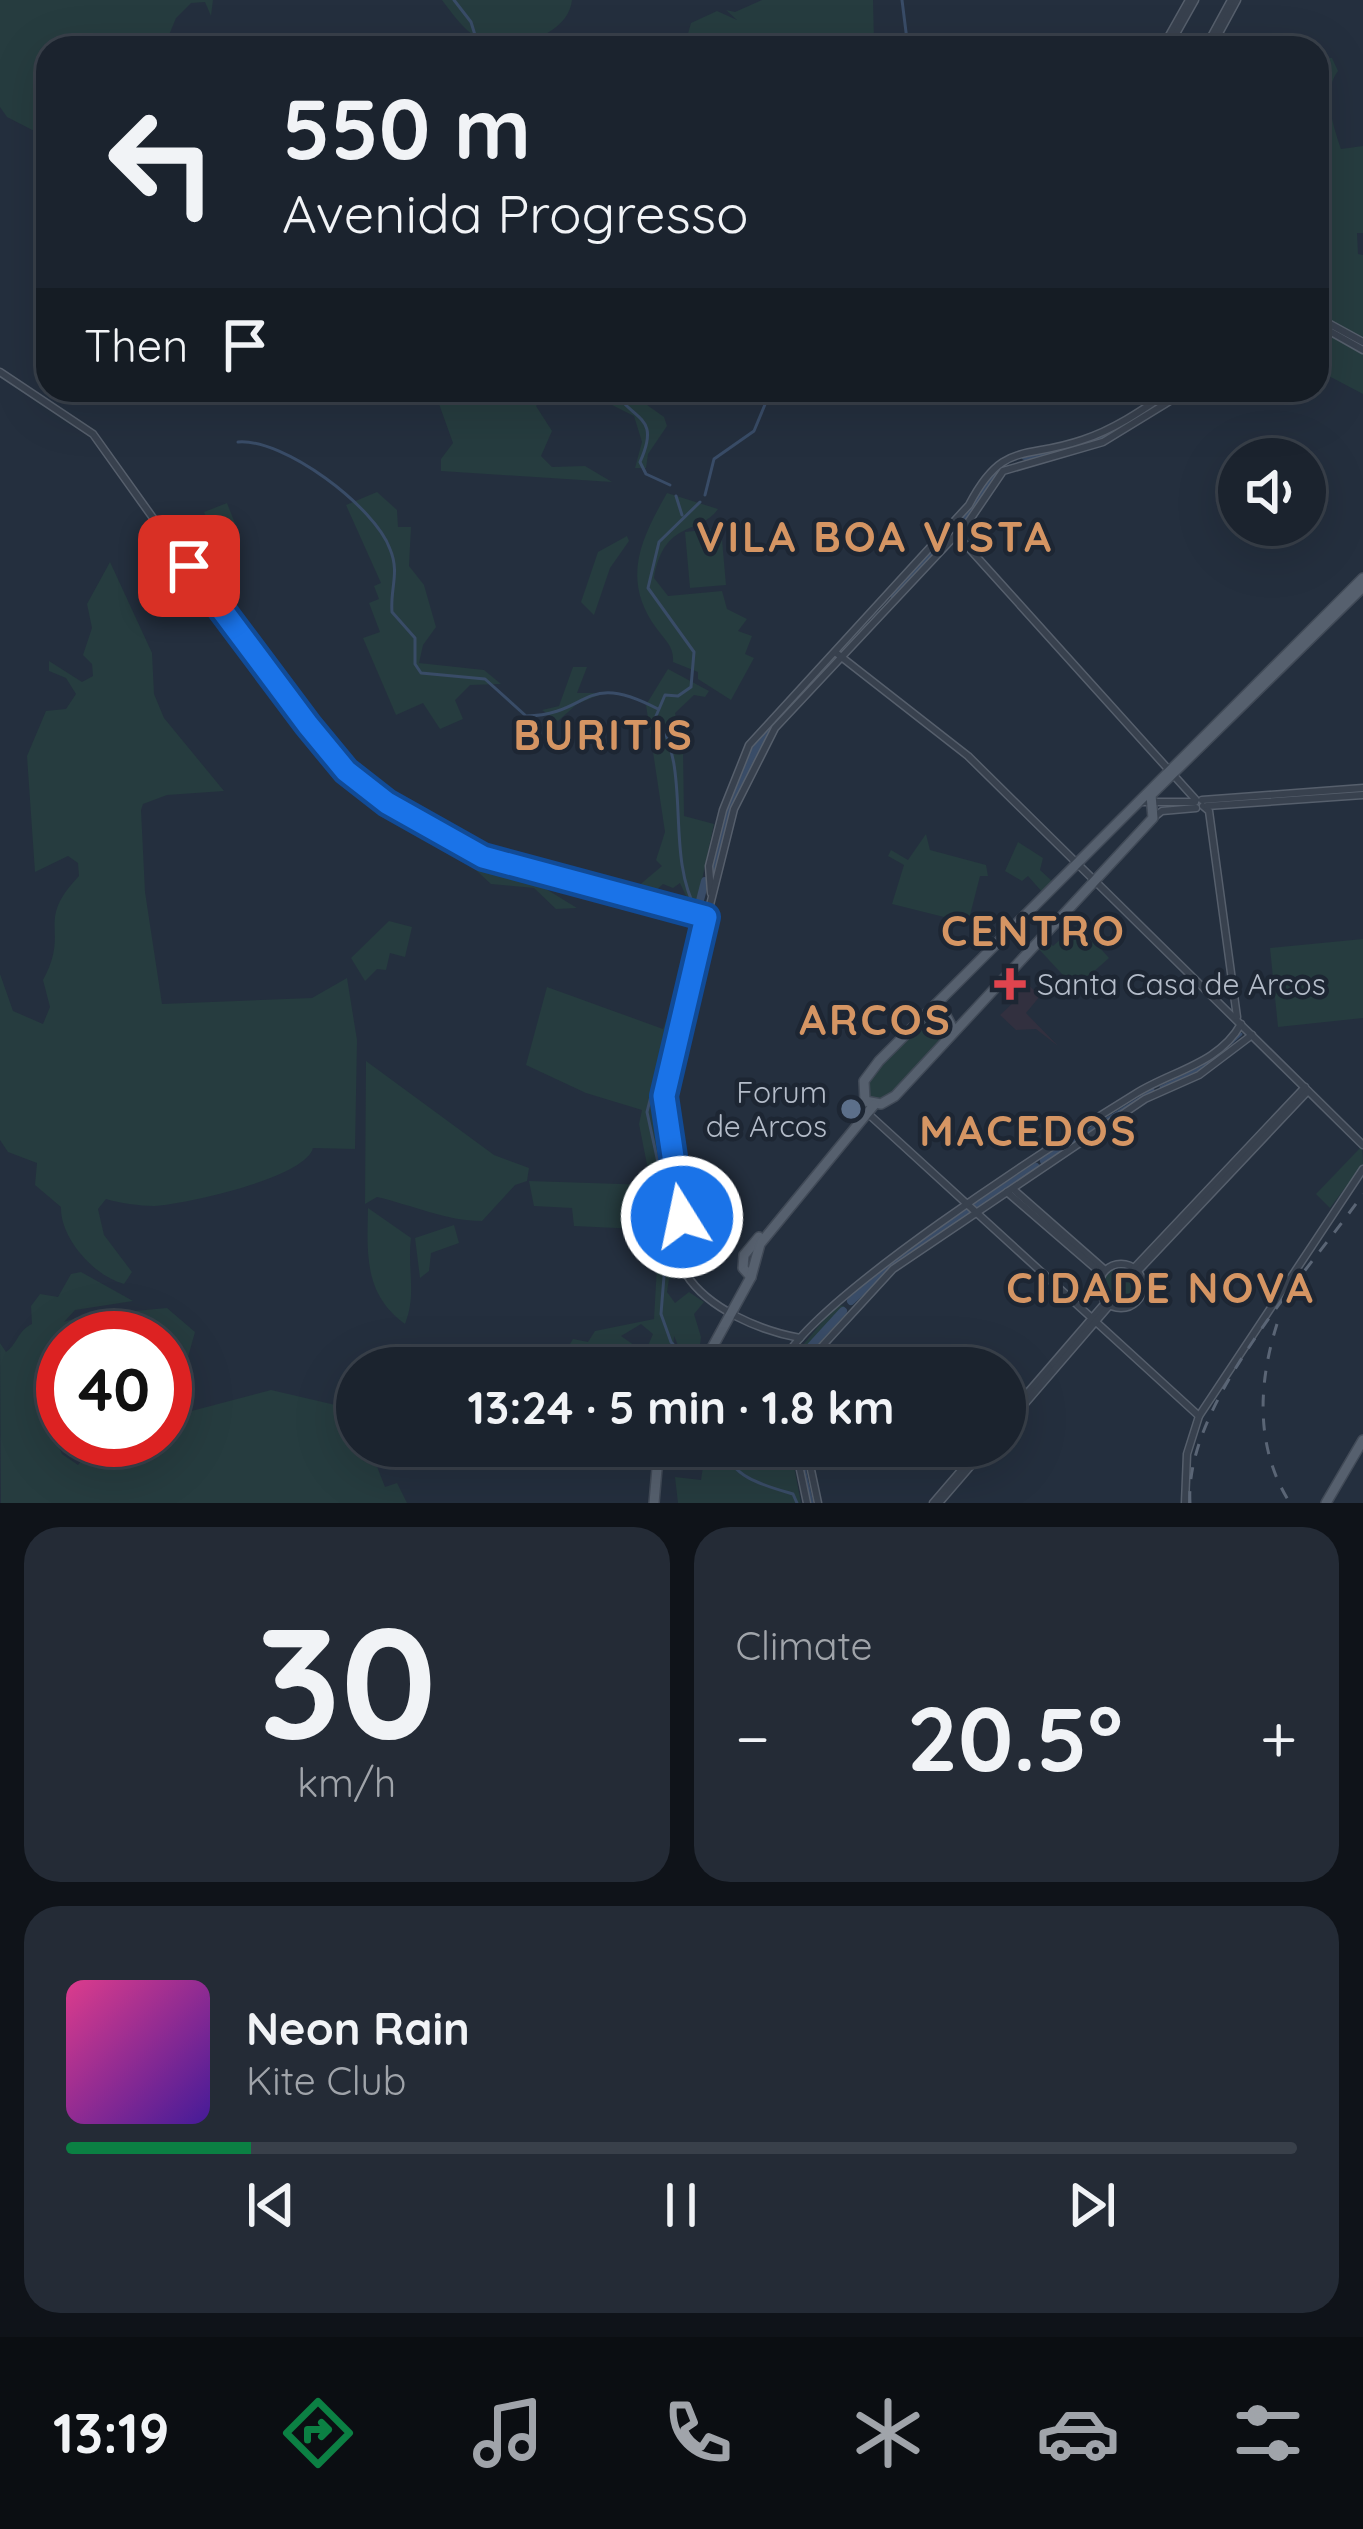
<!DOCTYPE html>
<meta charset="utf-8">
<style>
body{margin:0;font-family:Quicksand,sans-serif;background:#242b36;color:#f1f3f6;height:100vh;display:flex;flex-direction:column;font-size:45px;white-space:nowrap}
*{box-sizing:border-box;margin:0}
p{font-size:39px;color:#a0a4aa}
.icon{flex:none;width:66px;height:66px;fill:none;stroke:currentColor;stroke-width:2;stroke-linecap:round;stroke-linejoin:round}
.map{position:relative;height:1503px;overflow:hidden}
.sheet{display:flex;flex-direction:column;gap:24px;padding:24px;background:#0f1319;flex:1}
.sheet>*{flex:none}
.banner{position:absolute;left:36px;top:36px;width:1293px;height:366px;border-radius:36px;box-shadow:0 12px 48px #0002,0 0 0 3px #39404a;background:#1b232e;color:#f1f3f6;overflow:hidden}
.controls{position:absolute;left:1218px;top:438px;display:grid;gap:24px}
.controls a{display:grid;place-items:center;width:108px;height:108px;border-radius:50%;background:#1b232e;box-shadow:0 12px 48px #0002,0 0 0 3px #39404a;font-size:60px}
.speed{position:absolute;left:36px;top:1311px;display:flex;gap:24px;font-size:60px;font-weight:700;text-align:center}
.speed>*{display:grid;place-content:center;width:156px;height:156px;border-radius:50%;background:#1b232e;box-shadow:0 12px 48px #0002,0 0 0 3px #39404a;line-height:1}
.speed .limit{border:18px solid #d22;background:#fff;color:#111}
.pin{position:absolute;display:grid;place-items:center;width:102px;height:102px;color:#fff;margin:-51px;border-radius:24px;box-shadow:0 6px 18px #0006}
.me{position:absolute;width:132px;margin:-66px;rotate:350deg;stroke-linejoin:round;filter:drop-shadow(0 0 9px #0008)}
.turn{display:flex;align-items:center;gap:42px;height:252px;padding:0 48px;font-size:54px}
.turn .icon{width:156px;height:156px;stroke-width:2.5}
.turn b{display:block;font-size:84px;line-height:102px}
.then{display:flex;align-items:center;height:114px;padding:0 48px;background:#0003;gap:24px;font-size:45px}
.big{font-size:90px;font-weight:700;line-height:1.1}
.sheet .tile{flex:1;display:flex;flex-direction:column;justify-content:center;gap:18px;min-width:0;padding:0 42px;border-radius:36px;background:#242b36}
.sheet .dial{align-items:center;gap:0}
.dial b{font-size:156px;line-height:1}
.song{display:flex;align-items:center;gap:36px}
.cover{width:144px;height:144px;border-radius:18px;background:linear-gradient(135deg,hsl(330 70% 55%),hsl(260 70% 35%))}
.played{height:12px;border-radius:6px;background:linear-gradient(90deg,#0b8043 15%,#39404a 15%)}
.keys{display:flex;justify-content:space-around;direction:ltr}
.heat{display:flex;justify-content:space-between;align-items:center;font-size:66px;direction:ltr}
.sheet .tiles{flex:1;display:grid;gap:24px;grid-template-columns:1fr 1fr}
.tile:last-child{grid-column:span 2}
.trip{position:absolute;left:336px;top:1347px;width:690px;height:120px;border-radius:60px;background:#1b232e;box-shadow:0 12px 48px #0002,0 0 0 3px #39404a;font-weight:700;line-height:120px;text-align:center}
.dock{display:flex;height:192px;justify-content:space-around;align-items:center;background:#0b0e12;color:#a0a4aa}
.dock .icon{width:84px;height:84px}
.dock .active{color:#0b8043}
.dock b{font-size:54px;color:#f1f3f6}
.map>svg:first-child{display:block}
</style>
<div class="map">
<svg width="1363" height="1503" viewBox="0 0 1363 1503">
<rect width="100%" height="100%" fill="#242f3e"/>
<!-- medical -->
<polygon fill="#32303f" points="1015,972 1040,996 1026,1013 1058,1046 1036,1029 1016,1030 1000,1015 1015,1001 1005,985"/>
<!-- green -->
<g fill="#263c3f">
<polygon points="0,0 213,0 211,16 205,2 191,3 176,18 167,40 155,48 48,48 48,138 7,117 0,107"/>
<path d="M442,0H572C568,38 506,54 475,36C462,28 451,12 442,0Z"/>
<polygon points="762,0 873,0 874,41 885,48 714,48 696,36 687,37 691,23 717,11 737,20 726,10 735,12"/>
<path d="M1317,58H1332L1338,71C1322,92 1333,126 1341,149L1363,146V233H1357L1358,254L1363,255V341L1317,313Z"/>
<polygon points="1317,329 1363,352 1363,394 1325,374 1317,388"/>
<polygon points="434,390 572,390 543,399 536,406 552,431 541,456 552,467 585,466 612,482 441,471 441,459 453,443"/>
<polygon points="597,390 641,390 640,400 664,417 667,426 648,454 646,468 635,468 642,442 634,416 604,401"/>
<polygon points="377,492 397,510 398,527 411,527 409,566 424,585 436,627 423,645 419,663 484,670 501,684 470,685 455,700 463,719 440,729 423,703 396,715 363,638 380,632 369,603 379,599 374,586 381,583 346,505"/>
<path d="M667,493L718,509C700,535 664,519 654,578L668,596L722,591L727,609L747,619L738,631L752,636L745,654L754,658L731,700L698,679V672L673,662C674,647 666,641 657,629C621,580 640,541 667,493Z"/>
<polygon points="227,503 240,536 217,546 204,512"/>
<polygon points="721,528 726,585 690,588 685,532"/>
<polygon points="627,536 629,541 610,568 594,615 581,602 598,552"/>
<path d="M110,562L152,653L154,694L164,718L224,791L167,795L143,804L141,810L145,892L162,1004L312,998L347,978L357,1040L355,1149L313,1148C305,1178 186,1204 154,1206C140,1206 119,1203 106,1199L98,1209L104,1235L132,1272L124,1284C94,1276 60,1238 61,1207L35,1185L37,1163L8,1152L0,1140V974L13,1011L43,1024L50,1007L43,980C71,929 34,923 79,876L78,863L68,856L35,872L27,756L46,711L66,709L76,694L66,678L49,671V661L82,682L93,676L92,664L83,655L92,628L87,604Z"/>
<polygon points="573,667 587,667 577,693 604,693 577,704 558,721 542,710 559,706"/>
<polygon points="668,669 709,691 705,697 694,695 675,713 683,747 684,816 714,824 696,908 691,904 694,913 680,883 673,888 663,884 647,899 630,893 662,866 656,860 665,832 646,705"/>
<polygon points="926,834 930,850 986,865 988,876 980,876 968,923 892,904 904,865 888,856 891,850 908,860"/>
<polygon points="1018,842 1043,858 1040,870 1053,882 1043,893 1028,876 1022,881 1005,871"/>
<polygon points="454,850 502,862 577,908 556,909 534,888 491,884"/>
<polygon points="389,921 412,927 405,957 390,953 386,970 377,969 365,981 351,958"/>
<polygon points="1078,924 1109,958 1075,988 1036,946 1044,938 1053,946"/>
<polygon points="1363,939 1363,1018 1278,1027 1270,948"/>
<path d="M547,987L663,1029L667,1018L676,1020L661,1076L658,1120L677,1219L679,1275L669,1279L667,1292L675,1303L689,1292L704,1302L694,1314L701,1337L697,1368H688L674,1336L672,1368H656L643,1357L653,1334L641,1324L621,1336L638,1348C614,1345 594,1352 570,1344L573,1339L588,1342L595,1331L654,1319L659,1230L574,1226L572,1208L534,1206L529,1181L651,1185L639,1124L642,1110L586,1093L526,1065Z"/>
<polygon points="937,1007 953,1029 895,1095 870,1103 866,1078"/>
<path d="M366,1061L494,1155L529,1168L527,1181L515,1185L482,1221C446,1221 412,1205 377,1197L365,1204Z"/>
<polygon points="1362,1146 1363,1164 1330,1208 1316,1194"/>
<path d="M368,1208L411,1238C407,1270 417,1294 405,1324C364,1294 367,1255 368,1208Z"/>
<polygon points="454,1225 459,1243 431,1253 429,1271 420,1278 415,1238"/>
<circle cx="1121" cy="1286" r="18"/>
<path d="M81,1272L133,1301L75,1310L64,1322L82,1316L99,1326L124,1312L167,1308L195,1332L188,1357V1408L165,1414V1338H63V1421L51,1429L62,1454L78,1465L98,1440H165V1418L271,1390L357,1410V1446H369L385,1487L397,1483L407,1503H1L0,1343L6,1352C17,1345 18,1330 32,1324L31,1306L40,1294L58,1297L71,1274Z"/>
<polygon points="836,1305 844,1306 847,1314 799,1368 784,1368"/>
<polygon points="706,1446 756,1446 766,1463 793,1461 801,1503 678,1503 675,1477 701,1480"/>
</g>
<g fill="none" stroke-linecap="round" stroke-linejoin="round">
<!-- stream -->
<g stroke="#394c67" stroke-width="3">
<polyline points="454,0 471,22 479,48"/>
<polyline points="902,0 908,48"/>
<path d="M613,390C634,422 661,415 640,462L646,474L670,485"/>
<path d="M238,442C284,438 375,507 390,549C400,573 390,588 392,612L415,638V664L421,673L485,679L526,716C591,715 582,669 658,709"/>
<polyline points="705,495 714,459 754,431 771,390"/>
<polyline points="676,496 682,515"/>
<path d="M697,912C664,852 693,770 656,716L665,695L678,696L691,687L694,652L648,588L659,542L700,502"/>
<polyline points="1161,1087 1203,1067 1241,1034"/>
<polyline points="1078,1137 1153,1090"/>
<polyline points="694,1368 671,1342 661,1314 669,1213 647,1112 695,920"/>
<path d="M721,1446C733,1478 762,1485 793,1494L797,1503"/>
<polyline points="799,1446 812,1503"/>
</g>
<!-- river -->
<g stroke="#394c67" stroke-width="8">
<polyline points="1158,406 1181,390"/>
<polyline points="1090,443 1120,430"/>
<polyline points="1025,456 1070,450"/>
<polyline points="956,527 1001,467"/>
<polyline points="894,595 949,535"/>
<path d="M713,870C729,802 745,748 797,700"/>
<polyline points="697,912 705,881"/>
<polyline points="1044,1161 1072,1142"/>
<polyline points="976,1207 1036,1167"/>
<polyline points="851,1301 888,1267 968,1213"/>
<polyline points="791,1368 843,1311"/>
</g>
<!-- minor casing -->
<g stroke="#565f6c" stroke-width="9">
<g id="minor">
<polyline points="1162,48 1189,0"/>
<polyline points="1168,48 1195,0"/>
<polyline points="1205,48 1231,0"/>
<polyline points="1211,48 1237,0"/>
<polyline points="1317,317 1363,342"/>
<polyline points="1317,324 1363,350"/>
<polyline points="0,372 93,434 258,665 359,783 471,852 705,917"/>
<polyline points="957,535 1196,800"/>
<polyline points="835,652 968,756 1363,1145"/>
<polyline points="1202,800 1363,788"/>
<polyline points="1139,802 1195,802"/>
<polyline points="1203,806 1209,811 1237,1017"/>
<polyline points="1207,806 1363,795"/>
<polyline points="1153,818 1162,811 1196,808"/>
<path d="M711,893L709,866L723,810L749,745L969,505C1003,440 1024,460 1082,440C1114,430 1144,409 1172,390"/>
<polyline points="863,1109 1199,1416"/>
<polyline points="1013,1189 1105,1270"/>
<polyline points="1007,1192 1102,1274"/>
<circle cx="1121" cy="1286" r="22"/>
<polyline points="1134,1268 1305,1087"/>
<polyline points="1138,1271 1308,1091"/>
<path d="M800,1338C761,1331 708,1309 686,1274L665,1119L667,1077L734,809L775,728L969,521L1003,471L1103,442L1188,390"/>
<path d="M780,1368C802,1304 1067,1136 1135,1094C1171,1071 1219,1064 1241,1024"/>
<polyline points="802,1368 893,1269 1145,1099 1199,1075 1252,1035"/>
<polyline points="1005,1419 1105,1303"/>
<polyline points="1005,1427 1109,1306"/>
<polyline points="795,1446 807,1503"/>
<polyline points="806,1446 818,1503"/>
<polyline points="933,1503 982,1446"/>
<polyline points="939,1503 988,1446"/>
<polyline points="1185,1503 1187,1454 1199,1416 1363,1169"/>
</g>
</g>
<!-- major casing -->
<g stroke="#414a57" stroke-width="12">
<g id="major">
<polyline points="1363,578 879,1061 864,1081 865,1101 881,1104 895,1096 1153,818 1151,795 1363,587"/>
<polyline points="932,1009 942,1008 953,1029"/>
<polyline points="751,1277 743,1268 744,1255 759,1237"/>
<polyline points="701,1368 751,1277 760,1244 874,1105"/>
<polyline points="654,1503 659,1446"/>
<polyline points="1326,1503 1363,1440"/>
</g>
</g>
<!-- minor -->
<use href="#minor" stroke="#38414e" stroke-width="6"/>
<!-- major -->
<use href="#major" stroke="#56606e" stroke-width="9"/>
<!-- rail -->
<g stroke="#5a6575" stroke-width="3" stroke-dasharray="12 12" stroke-linecap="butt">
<path d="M1277,1324C1258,1384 1255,1448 1290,1503"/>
<path d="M1190,1503C1184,1403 1306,1275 1363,1194"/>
</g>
</g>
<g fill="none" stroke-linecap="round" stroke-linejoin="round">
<!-- route casing -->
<g stroke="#114b97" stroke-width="30">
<polyline id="route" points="189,566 308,725 346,771 387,803 483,857 706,917 664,1096 682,1217"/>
</g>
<!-- route -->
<use href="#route" stroke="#1a73e8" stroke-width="21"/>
</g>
<!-- markers -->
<path fill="#e0444e" stroke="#1d2633" stroke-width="4.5" d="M1004 966h12v12h12v12h-12v12h-12v-12h-12v-12h12z"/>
<circle fill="#5c6f8a" stroke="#1d2633" stroke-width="4.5" cx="851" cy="1109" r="12"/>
<g text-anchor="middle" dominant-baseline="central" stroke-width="9" stroke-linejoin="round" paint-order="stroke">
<!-- poi labels -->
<g font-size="30" fill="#b4bcc9" stroke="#1d2633" text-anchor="start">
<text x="1037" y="984">Santa Casa de Arcos</text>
<text x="827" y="1092" text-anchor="end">Forum<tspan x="827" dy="34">de Arcos</tspan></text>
</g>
<!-- district labels -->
<g font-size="42" font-weight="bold" letter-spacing="3" fill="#d59563" stroke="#1d2633">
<text x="875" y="536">VILA BOA VISTA</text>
<text x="604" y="734">BURITIS</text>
<text x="1034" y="930">CENTRO</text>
<text x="876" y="1019">ARCOS</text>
<text x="1029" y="1130">MACEDOS</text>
<text x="1161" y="1287">CIDADE NOVA</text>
</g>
</g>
</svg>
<div class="controls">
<a><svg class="icon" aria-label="sound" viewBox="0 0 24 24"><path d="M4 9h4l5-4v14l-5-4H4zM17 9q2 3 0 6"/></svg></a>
</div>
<div class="speed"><div class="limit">40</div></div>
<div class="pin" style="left:189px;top:566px;background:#d93025"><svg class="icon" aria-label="arrive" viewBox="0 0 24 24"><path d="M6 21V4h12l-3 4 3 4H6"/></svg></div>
<svg class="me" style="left:682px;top:1217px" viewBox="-20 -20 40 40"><circle r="17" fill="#1a73e8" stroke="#fff" stroke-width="3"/><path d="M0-11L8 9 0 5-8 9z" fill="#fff"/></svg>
<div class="trip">13:24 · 5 min · 1.8 km</div>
<div class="banner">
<div class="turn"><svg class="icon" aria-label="left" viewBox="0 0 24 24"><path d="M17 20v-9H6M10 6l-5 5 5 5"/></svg><div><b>550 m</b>Avenida Progresso</div></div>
<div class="then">Then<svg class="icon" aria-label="arrive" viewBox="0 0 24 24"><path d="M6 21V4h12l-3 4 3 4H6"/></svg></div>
</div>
</div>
<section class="sheet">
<div class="tiles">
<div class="tile dial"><b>30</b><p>km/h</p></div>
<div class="tile"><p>Climate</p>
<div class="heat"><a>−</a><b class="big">20.5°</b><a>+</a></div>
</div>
<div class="tile">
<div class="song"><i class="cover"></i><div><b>Neon Rain</b><p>Kite Club</p></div></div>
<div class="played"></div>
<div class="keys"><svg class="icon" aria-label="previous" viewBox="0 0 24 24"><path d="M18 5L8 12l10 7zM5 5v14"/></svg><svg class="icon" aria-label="pause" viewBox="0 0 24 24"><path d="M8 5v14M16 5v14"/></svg><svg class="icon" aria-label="next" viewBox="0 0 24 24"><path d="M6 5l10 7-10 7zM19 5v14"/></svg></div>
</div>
</div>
</section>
<nav class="dock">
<b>13:19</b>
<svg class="icon active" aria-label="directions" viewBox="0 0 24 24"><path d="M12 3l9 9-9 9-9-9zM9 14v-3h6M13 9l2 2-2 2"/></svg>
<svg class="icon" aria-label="music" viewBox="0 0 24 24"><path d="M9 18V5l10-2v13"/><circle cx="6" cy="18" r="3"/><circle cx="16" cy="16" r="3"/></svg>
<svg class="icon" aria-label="phone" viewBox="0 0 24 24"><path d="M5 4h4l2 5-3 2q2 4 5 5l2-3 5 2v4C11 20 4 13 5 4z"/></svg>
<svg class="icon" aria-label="climate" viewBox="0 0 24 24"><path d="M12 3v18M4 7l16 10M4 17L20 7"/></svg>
<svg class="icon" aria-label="car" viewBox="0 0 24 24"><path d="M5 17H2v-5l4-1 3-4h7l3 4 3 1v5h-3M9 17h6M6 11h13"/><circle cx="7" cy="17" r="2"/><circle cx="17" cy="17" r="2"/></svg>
<svg class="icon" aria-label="filters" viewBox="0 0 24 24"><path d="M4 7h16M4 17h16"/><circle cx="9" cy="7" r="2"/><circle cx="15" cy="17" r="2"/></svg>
</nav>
